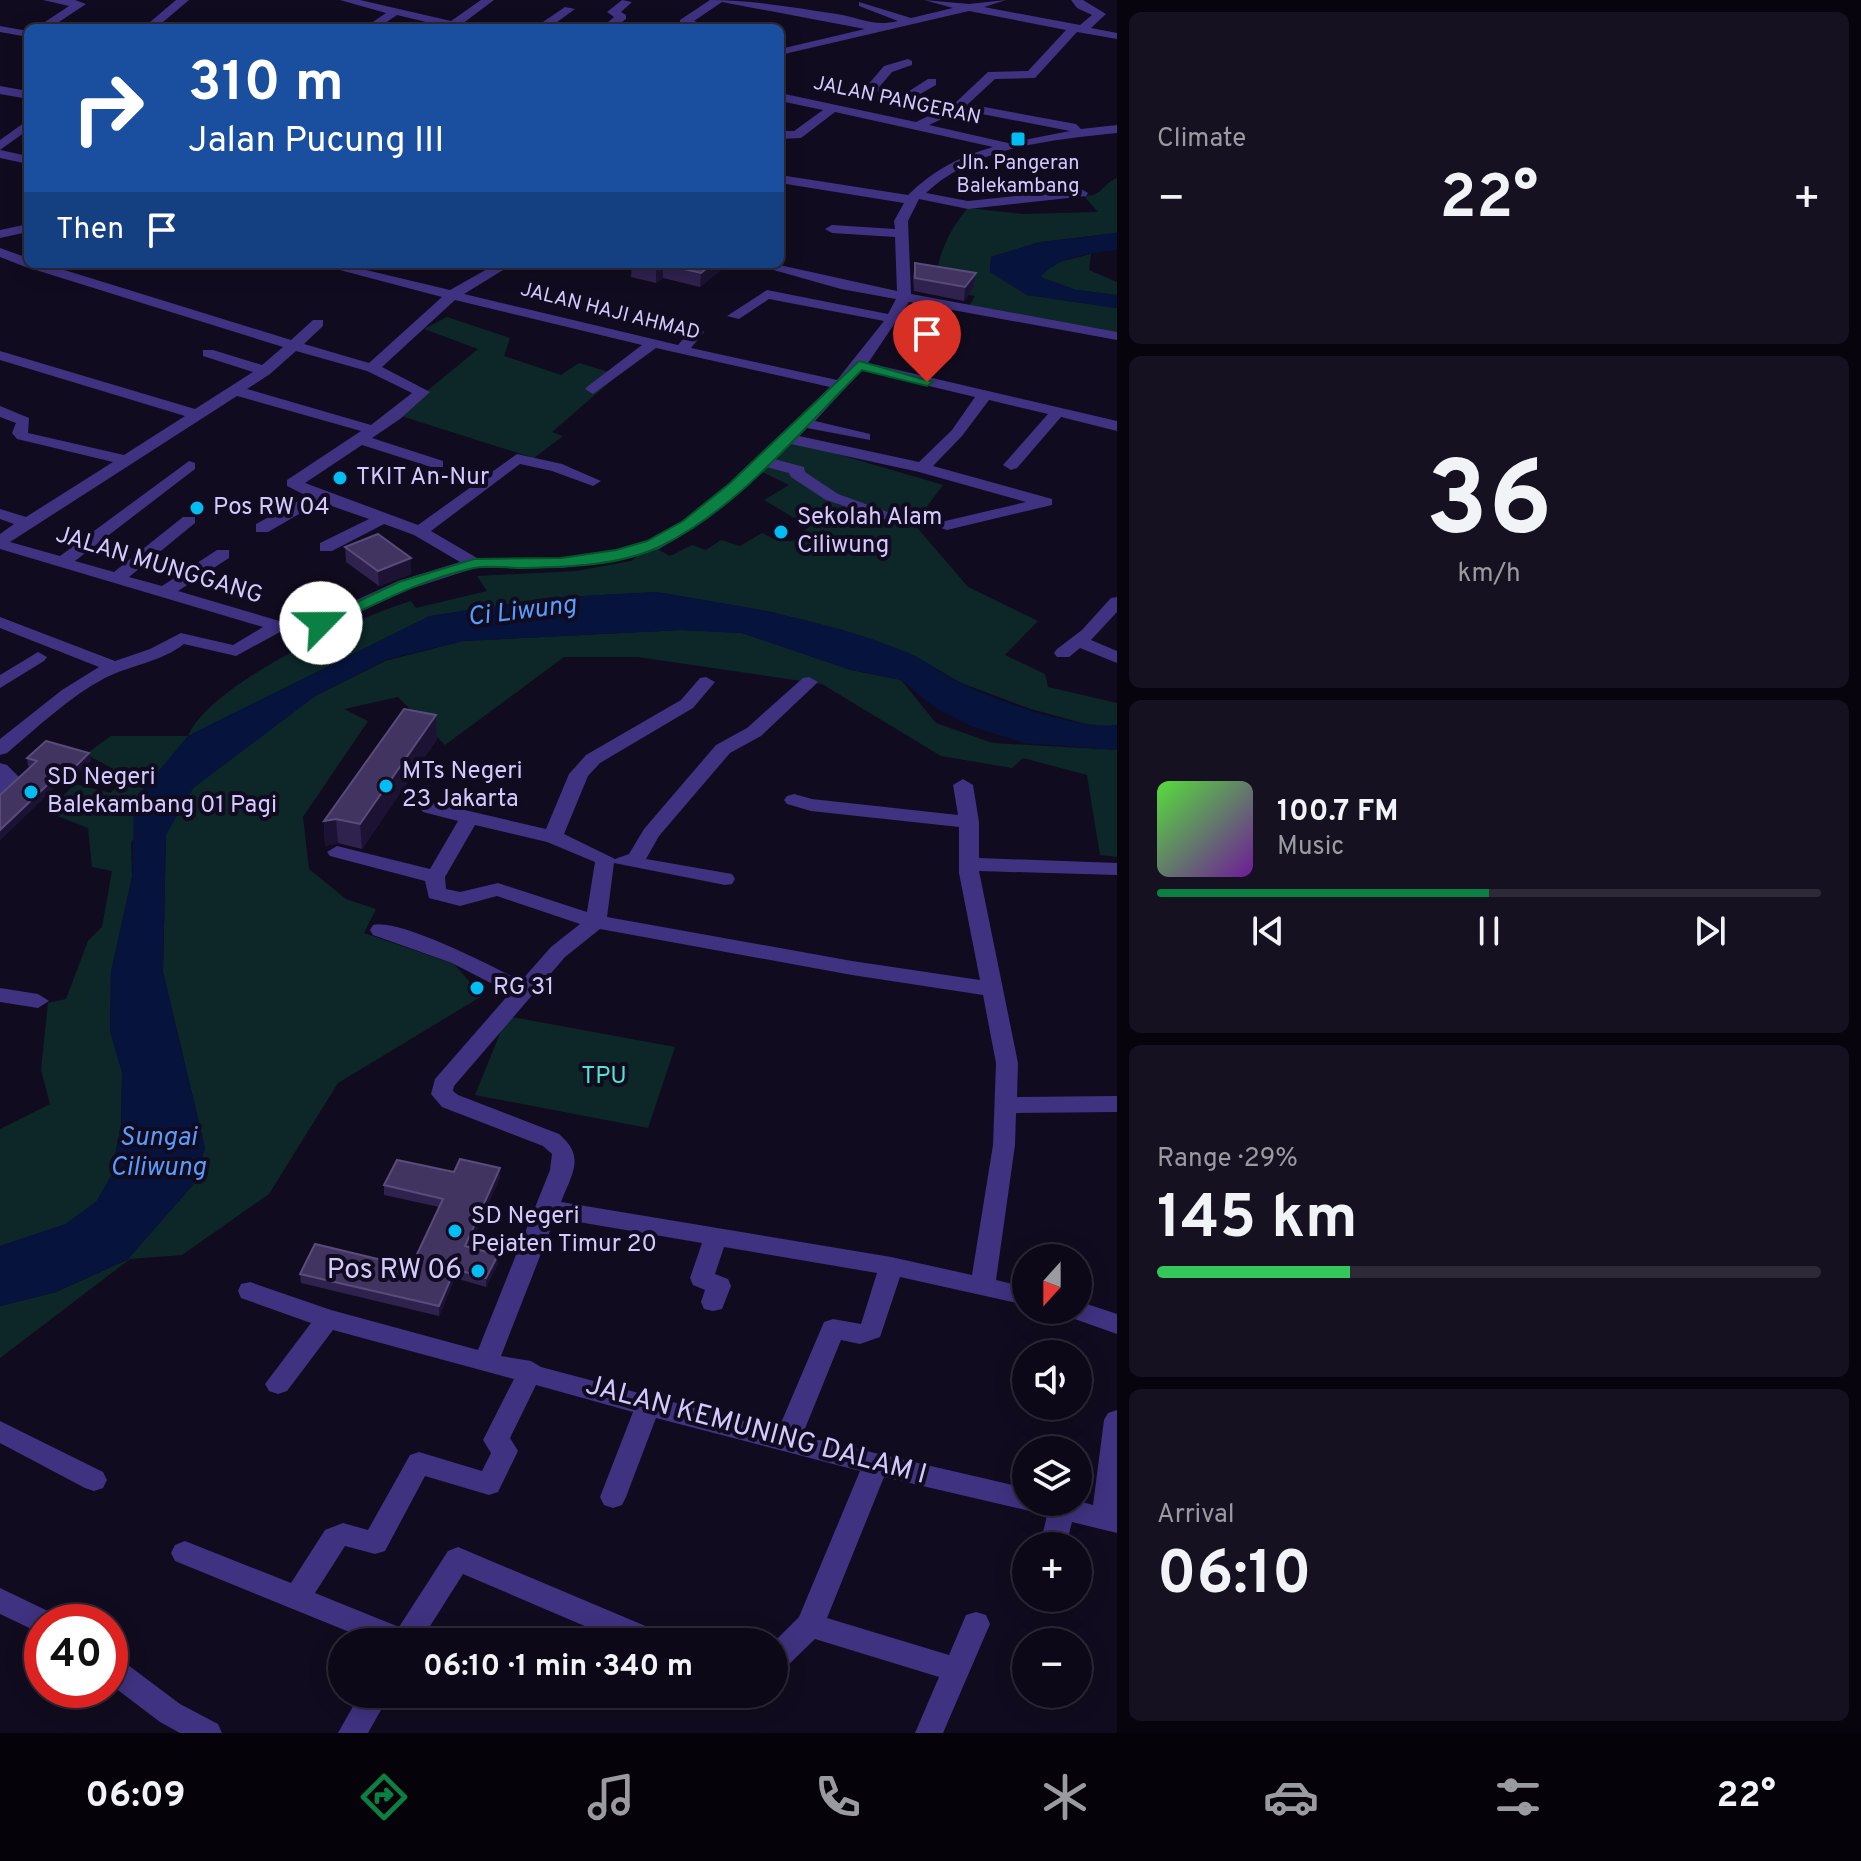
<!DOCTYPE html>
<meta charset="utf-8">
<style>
body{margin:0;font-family:Overpass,sans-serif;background:#161120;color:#f1f3f6;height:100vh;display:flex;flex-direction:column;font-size:30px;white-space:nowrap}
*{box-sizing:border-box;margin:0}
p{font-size:26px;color:#9a9aa1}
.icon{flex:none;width:44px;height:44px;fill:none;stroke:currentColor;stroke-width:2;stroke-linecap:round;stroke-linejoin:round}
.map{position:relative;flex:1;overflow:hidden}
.side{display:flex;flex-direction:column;gap:12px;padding:12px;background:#07040d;width:744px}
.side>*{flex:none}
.top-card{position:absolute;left:24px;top:24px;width:760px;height:244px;border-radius:12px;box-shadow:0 4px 20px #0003,0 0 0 2px #2d2936;background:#1a4fa0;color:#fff;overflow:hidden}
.needle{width:52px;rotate:201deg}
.fabs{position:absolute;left:1012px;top:1244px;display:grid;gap:16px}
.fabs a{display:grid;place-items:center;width:80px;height:80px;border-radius:50%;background:#0d0817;box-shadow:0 4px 20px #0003,0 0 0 2px #2d2936;font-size:40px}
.speed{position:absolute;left:24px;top:1604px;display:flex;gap:16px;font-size:40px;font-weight:700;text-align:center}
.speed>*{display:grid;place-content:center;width:104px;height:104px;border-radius:50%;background:#0d0817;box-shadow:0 4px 20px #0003,0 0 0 2px #2d2936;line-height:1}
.speed .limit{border:12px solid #d22;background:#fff;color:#111}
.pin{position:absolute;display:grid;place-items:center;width:68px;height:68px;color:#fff;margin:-82px -34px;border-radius:50% 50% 50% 0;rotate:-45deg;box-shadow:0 0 8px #0007}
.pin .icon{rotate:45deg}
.me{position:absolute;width:88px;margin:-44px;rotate:67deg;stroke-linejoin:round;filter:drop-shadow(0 0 6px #0008)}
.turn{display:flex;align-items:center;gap:28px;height:168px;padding:0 32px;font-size:36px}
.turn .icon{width:104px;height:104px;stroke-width:2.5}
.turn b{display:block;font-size:56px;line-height:68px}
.then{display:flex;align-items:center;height:76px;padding:0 32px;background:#0003;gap:16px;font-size:30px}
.big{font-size:60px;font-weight:700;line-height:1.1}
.side .widget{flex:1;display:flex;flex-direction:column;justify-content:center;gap:12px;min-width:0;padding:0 28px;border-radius:12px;background:#161120}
.side .dial{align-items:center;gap:0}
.dial b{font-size:104px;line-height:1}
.song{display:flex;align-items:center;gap:24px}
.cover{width:96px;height:96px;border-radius:12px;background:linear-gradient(135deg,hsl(110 70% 55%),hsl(280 70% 35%))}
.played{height:8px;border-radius:4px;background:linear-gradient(90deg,#0b8043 50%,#2d2936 50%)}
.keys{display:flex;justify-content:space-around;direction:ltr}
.heat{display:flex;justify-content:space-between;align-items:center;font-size:44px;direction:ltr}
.charge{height:12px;border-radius:6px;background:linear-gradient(90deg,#34c759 29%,#2d2936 0)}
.trip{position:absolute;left:328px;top:1628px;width:460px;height:80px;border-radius:40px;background:#0d0817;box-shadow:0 4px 20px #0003,0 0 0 2px #2d2936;font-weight:700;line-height:80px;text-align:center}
.tab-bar{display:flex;height:128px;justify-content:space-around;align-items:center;background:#050309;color:#9a9aa1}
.tab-bar .icon{width:56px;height:56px}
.tab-bar .on{color:#0b8043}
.tab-bar b{font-size:36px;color:#f1f3f6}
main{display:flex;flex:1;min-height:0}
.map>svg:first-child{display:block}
</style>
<main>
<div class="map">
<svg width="1117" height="1733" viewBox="0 0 1117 1733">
<rect width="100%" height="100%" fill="#110b1f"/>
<!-- green -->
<g fill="#0d2729">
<path d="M1117,178V233L1040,242L991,257L990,271L1027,295L1117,308V334L969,306L975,296L936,288C935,259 949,230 968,208L1022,214L1098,212L1082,194C1100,200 1102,184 1117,178Z"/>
<polygon points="1091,254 1089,270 1117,282 1117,295 1076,290 1040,277 1055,263"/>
<polygon points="447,317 510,338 504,356 561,375 579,363 618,375 552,432 563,436 534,458 398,415 478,349 424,329"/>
<path d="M786,439L943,485L914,524L968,587L1038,621L1005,655L1045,674L1048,687L1117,703V725L1097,727L1031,709L961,683L913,655L772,612L656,592L547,598L430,616L188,736L131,843L132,877L111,972L110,1031L122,1072L121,1125L111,1176L97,1201L66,1224L0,1246V1129L50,1104L41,1070L48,1003L66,999L88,941L102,927L112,871L92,867L88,828L47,812L75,784L111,793L126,776L86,754L111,736H188C211,682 356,618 411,601L416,608L487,591L477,576L576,571L631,561L652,546L670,556L692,545L706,550L721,540L740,546L762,533L778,541H793L809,527L764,500L789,485L756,469Z"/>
<polygon points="681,630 742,633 851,670 901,680 936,723 992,743 1117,750 1117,857 1100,855 1087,775 1023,758 1012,768 941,756 822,684 638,657 564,657 445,745 398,697 344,709 368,721 303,817 309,869 346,899 376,909 364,933 454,964 482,996 338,1083 269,1194 182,1255 130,1259 0,1358 0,1306 56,1292 127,1260 192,1186 205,1148 163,972 166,833 193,788 315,696 385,661 463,641"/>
<polygon points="507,1016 675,1047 648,1128 475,1095"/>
</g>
<!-- water -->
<g fill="#06133d">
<path d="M1117,233V250C1089,254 1061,255 1040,277L1076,290L1117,295V308L1027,295L990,272L991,257L1040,242Z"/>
<path d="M656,592C742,606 830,620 911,654C928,662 942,675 959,682C999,702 1073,729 1117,725V750L1024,743L973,727L937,709L901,680L851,670L742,633L681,630L463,641L388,659L315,696L193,788L166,835L163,972L205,1148L192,1186L128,1259L56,1292L0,1306V1246L66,1224L97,1201L111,1176L121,1125L122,1072L110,1031L111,972L132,877L134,800L188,736L430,616L547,598Z"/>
</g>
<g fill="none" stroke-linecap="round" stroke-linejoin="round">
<!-- minor -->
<g fill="#3f3281" fill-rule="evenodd">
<polygon points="43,0 75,0 86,4 50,28 36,28 69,6"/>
<polygon points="176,0 189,0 156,28 143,28"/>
<polygon points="340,0 360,0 451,21 481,0 494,0 462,24 472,28 451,28 397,15 378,28 364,28 386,13"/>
<polygon points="622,0 632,2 621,12 626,15 626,19 614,28 601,28 614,17 607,12"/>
<path d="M710,0C753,0 794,8 837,14C862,18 873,27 898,21L859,6V2L911,18L953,8L924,0L969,4L1006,0L984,7L1080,25L1092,15L1077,8L1071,0H1083L1106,14L1091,28L1117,33V39L1077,32L1035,78L995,79L968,104L1076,124L1081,129L1117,125V133C1052,140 976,146 926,193L968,201L1081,189L1088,193L1086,196L968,209L919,199L908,221L911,294L1117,332V340L909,302L868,363L1117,421V431L1061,417L1017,468L1011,470L1003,465L1048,414L989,400L962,436L933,466L1052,499V505L947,530L941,528V522L1026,502L919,472L791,444L774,459L804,467L805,472L838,494L904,518L896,523L826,500L791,477L789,473L766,467L694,528L659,549L618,560L561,568H475L410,589L327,627L292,635L280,632L236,656L184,644C161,662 131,665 105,678C69,697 38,727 7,753L0,755V739L62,690L99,667L0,628V617L115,661L150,649L181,633L233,645L263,627L0,549V534L14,524L0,519V509L26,517L113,462L17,439L12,433L16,423L0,417V406L29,418L28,433L124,455L185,416L0,360V351L195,409L253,372L203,356V350H213L262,365L283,347L23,266L0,257V248L28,258V264H45L291,340L313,320H323V326L304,344L369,363L442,297L317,264H341L450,290L496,264H513L464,294L678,345L692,329L697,328L704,332L691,348L837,380L884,321L769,299L739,319L727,316L767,290L888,314L896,299L841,289L752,264H775L897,291L895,237L832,233L825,229L832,225L895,229L894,221L904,203L780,183V175L908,195C932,171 960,156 993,147L835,112L801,138L780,139V131H794L823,110L780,101V93L916,122L955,103L988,72L1028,71L1066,30L969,11L780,55V49L865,29L722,2L694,21L716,28L680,24V20ZM961,110L1070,131L1008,143L929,125ZM455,300L642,345L588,386L585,389L593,394L656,348L830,387L728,485L682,522L647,541L617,550L561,558H477L431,531L520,464L552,471L593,486L601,481L562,464L517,454L418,525L305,483L362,445L431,467H443V461L372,438L400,419L430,392L382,367ZM296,351L367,371L412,393L371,425L247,389L270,374ZM862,370L975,397L952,430L919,462L799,436L807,428L870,440V434L815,421ZM237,396L361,431L287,480V486L307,496L256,524V532H268L320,502L369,519L320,543V551H332L384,524L414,535L460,562L398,581L315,619L293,625L178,591L229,558V550H217L162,586L129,577L195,523V517H183L114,572L75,561L195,469V463L189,461L60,556L10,542Z"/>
<polygon points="565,7 575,9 549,28 523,28 540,24"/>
<polygon points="0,26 28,31 28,37 0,32"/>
<polygon points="908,59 912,61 912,65 892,72 881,85 906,93 928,79 936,79 936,85 899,106 893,102 897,98 869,89 867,86 884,66"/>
<polygon points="0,86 28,91 28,99 0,94"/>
<polygon points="28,120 28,130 0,150 0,140"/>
<polygon points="0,150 28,156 28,164 0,158"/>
<polygon points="28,224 28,232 0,238 0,230"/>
<polygon points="1117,597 1117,612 1091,640 1117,651 1117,663 1080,648 1069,657 1057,657 1054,653 1057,649 1082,630 1111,598"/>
<polygon points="38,652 47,657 44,661 0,688 0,675"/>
<path d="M706,677L715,682L693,708L600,763L588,776L564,834L615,859L629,854L644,829L716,745L747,728L803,678L809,677L818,682L761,736L730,753L659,836L646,859L732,874L735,879L732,884L725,885L614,863L607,917L852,961L980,980L959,873V827L811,811L787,804L784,800L787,796L794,794L812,799L958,815L953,785L963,779L973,785L979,822V858L1117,863V875L979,871L1018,1063L1017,1097L1117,1096V1112L1016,1113L1015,1145L996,1280L1026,1287V1305L900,1277L880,1337L860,1344L841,1340L802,1436L1026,1488V1502L1078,1501L1093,1505L1104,1420L1108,1413L1117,1410V1533L1072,1522L1066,1546H1040L1047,1515L884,1477L827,1618L949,1655L966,1615L976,1612L986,1615L990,1624L943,1733H915L939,1677L815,1639L784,1669L774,1672V1642L799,1617L860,1471L656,1418L626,1497L622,1505L613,1508L604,1505L600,1497L633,1412L536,1385L510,1438L518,1451L498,1492L489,1495L425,1476L385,1551L375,1554L345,1546L315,1593L399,1627L448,1551L458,1547L662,1633L666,1642H622L463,1574L420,1642H374L175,1561L171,1553L175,1545L185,1541L291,1583L325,1530L343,1523L368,1530L410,1455L419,1452L482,1471L491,1453L483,1440L514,1379L333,1330L287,1391L278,1394L269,1391L265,1384L311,1323L241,1298L238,1291L241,1284L250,1282L331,1310L478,1350L550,1170L552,1154L543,1146L442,1107L431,1094L435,1079L510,993L452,963L373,935L370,930L373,925C399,918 494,967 521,981L551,947L580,924L497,896L460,906L429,898L425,881L330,856L327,852L337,846L430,869L458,821L423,812L420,808L430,802L546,829L569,774L586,755L681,700L700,678ZM475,825L547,842L595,862L587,912L498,883L460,892L446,889L445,877ZM600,929L852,975L983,995L996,1063L993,1145L972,1275L891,1257L561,1202C572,1173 586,1157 559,1134L458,1095L453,1091L454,1086L565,957ZM555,1218L702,1243L690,1278L693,1285L705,1290L701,1302L704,1309L713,1311L722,1309L731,1286L728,1279L715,1274L724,1247L877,1273L861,1324L833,1319L824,1322L778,1430L541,1367L531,1361L501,1356Z"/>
<polygon points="0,763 7,765 20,778 7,795 0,797"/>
<polygon points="0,988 38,994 49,1001 38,1008 0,1002"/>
<polygon points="1078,1301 1117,1314 1117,1334 1069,1317 1066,1310 1078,1310"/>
<polygon points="0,1421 103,1472 107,1480 103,1488 94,1491 85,1488 0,1443"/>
<polygon points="0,1588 52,1613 56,1622 42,1622 42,1634 0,1614"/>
<polygon points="110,1655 120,1659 180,1704 218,1724 222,1733 180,1733 160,1722 110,1684"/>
<polygon points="360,1694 390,1694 368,1733 338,1733"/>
</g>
</g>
<!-- wall -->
<g fill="#30224e">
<polygon points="915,263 976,273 974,287 964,301 914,291 913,277"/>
<polygon points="632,264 728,264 700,287 663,278 656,283 631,277"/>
<polygon points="345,547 411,574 379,586 346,562"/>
<polygon points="436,715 437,739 362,849 338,843 325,846 324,821"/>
<polygon points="89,753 91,761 72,779 65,777 0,840 0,795 30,767 28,766 27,758"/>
<polygon points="500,1168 500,1177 469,1247 498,1264 486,1287 455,1278 439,1316 301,1283 300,1274 411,1267 439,1207 384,1195 384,1185 454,1172"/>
</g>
<!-- shaded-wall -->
<g fill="#1c1233">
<polygon points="663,264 663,278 656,283 656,269"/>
<polygon points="712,264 728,264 700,287 701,273"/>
<polygon points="976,273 974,287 964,301 965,287"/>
<polygon points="411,558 411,574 379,586 378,571"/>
<polygon points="436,715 437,739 362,849 360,824"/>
<polygon points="89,753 91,761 72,779 71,771"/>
<polygon points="64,769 65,777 0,840 0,830"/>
<polygon points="336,819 338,843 325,846 324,821"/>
<polygon points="500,1168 500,1177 466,1255 465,1246"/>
<polygon points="498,1255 498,1264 486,1287 486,1278"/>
<polygon points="455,1269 455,1278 439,1316 439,1306"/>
</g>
<!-- building -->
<g fill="#423461" stroke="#594b7a" stroke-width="2">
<polygon points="915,263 976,273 965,287 915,278"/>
<polygon points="635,264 712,264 701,273 663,264 656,269"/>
<polygon points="378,534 411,558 378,571 345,547"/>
<polygon points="404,709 436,715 360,824 336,819 324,821"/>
<polygon points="46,741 89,753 71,771 64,769 0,830 0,795 37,761 27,758"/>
<polygon points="460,1159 500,1168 465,1246 498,1255 486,1278 455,1269 439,1306 300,1274 315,1244 411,1267 443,1199 384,1185 397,1160 454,1172"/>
</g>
<!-- route -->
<path fill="#0b8043" stroke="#07532c" stroke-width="2" d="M859,361L933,382L927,386L862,370C801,430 739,508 661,546C620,566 567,567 523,568C507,568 489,565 474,568C422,579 374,605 326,627L313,623L399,582L474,559L561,558L616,550L647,541L683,521L729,484Z"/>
<!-- markers -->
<g fill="#00bef3" stroke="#110b1f" stroke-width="3">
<rect x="1010" y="131" width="16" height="16" rx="4"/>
<circle cx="340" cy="478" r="8"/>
<circle cx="197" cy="508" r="8"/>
<circle cx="781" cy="532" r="8"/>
<circle cx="386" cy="786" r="8"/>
<circle cx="31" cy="792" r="8"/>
<circle cx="477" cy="988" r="8"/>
<circle cx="455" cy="1231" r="8"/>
<circle cx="478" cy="1271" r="8"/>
</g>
<g text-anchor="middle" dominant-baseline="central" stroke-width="8" stroke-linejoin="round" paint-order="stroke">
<!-- far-street labels -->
<g font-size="20" fill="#d5c8ff" stroke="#110b1f">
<text transform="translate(897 101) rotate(12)">JALAN PANGERAN</text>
<text transform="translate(610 312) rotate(14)">JALAN HAJI AHMAD</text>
</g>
<!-- far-poi labels -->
<g font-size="20" fill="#d5c8ff" stroke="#110b1f">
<text x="1018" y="164">Jln. Pangeran<tspan x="1018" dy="23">Balekambang</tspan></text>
</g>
<!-- poi labels -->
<g font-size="24" fill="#d5c8ff" stroke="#110b1f" text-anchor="start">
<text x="356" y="478">TKIT An-Nur</text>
<text x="213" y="508">Pos RW 04</text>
<text x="797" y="518">Sekolah Alam<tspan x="797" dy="28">Ciliwung</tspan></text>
<text x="402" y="772">MTs Negeri<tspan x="402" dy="28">23 Jakarta</tspan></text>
<text x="47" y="778">SD Negeri<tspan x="47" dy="28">Balekambang 01 Pagi</tspan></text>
<text x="493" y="988">RG 31</text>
<text x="471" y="1217">SD Negeri<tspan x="471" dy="28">Pejaten Timur 20</tspan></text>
</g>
<!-- street labels -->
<g font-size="24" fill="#d5c8ff" stroke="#110b1f">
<text transform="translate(159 566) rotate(17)">JALAN MUNGGANG</text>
</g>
<!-- park labels -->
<g font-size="24" fill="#4de6d3" stroke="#110b1f">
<text x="604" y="1077">TPU</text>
</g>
<!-- water labels -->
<g font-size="26" font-style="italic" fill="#569dff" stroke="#110b1f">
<text transform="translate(522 612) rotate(-7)">Ci Liwung</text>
<text x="158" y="1138">Sungai<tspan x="158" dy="30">Ciliwung</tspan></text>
</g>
<!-- near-poi labels -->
<g font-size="28" fill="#d5c8ff" stroke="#110b1f" text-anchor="end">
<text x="462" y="1271">Pos RW 06</text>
</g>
<!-- near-street labels -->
<g font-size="28" fill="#d5c8ff" stroke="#110b1f">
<text transform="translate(756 1431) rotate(15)">JALAN KEMUNING DALAM I</text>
</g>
</g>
</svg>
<div class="fabs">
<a><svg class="needle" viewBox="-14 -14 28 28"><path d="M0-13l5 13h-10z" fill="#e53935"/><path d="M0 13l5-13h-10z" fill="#9a9aa1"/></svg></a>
<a><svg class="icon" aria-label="sound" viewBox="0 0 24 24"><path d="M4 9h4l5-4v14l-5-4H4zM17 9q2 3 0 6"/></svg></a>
<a><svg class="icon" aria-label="layers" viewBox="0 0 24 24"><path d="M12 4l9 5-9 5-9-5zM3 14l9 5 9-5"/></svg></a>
<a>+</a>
<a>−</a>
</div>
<div class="speed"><div class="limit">40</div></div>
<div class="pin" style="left:927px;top:382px;background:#d93025"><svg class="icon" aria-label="arrive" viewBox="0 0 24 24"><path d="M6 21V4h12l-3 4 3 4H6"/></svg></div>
<svg class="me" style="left:321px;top:623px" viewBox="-20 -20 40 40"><circle r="19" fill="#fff"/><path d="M0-13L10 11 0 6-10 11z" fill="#0b8043"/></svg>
<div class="trip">06:10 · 1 min · 340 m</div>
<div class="top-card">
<div class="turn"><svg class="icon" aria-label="right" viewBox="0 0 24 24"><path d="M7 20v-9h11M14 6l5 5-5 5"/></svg><div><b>310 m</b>Jalan Pucung III</div></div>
<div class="then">Then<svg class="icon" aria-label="arrive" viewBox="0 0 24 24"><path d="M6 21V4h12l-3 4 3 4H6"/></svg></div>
</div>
</div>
<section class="side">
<div class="widget"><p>Climate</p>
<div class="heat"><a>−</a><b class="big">22°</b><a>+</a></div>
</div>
<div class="widget dial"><b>36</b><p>km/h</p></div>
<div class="widget">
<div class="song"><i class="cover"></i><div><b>100.7 FM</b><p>Music</p></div></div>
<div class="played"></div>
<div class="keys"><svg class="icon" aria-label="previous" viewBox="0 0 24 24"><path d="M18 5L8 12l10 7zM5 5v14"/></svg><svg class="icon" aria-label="pause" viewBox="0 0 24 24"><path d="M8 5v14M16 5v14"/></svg><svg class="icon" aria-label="next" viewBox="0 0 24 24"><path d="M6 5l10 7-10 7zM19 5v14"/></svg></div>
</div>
<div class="widget"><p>Range · 29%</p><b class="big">145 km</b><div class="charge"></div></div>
<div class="widget"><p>Arrival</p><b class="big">06:10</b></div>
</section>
</main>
<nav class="tab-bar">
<b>06:09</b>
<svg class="icon on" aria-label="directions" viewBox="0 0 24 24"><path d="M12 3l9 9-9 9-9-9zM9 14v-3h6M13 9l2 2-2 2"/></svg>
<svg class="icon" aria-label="music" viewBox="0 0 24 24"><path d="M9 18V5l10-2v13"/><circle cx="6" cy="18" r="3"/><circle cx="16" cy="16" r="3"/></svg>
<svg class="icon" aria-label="phone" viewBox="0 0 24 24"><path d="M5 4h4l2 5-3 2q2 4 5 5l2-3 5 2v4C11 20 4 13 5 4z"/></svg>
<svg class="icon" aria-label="climate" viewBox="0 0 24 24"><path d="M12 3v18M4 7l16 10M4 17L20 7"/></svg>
<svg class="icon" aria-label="car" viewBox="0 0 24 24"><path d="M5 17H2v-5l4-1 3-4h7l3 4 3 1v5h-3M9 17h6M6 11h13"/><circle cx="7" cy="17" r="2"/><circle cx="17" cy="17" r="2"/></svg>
<svg class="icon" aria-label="filters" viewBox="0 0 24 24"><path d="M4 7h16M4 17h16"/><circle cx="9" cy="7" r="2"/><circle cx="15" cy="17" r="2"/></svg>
<b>22°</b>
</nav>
